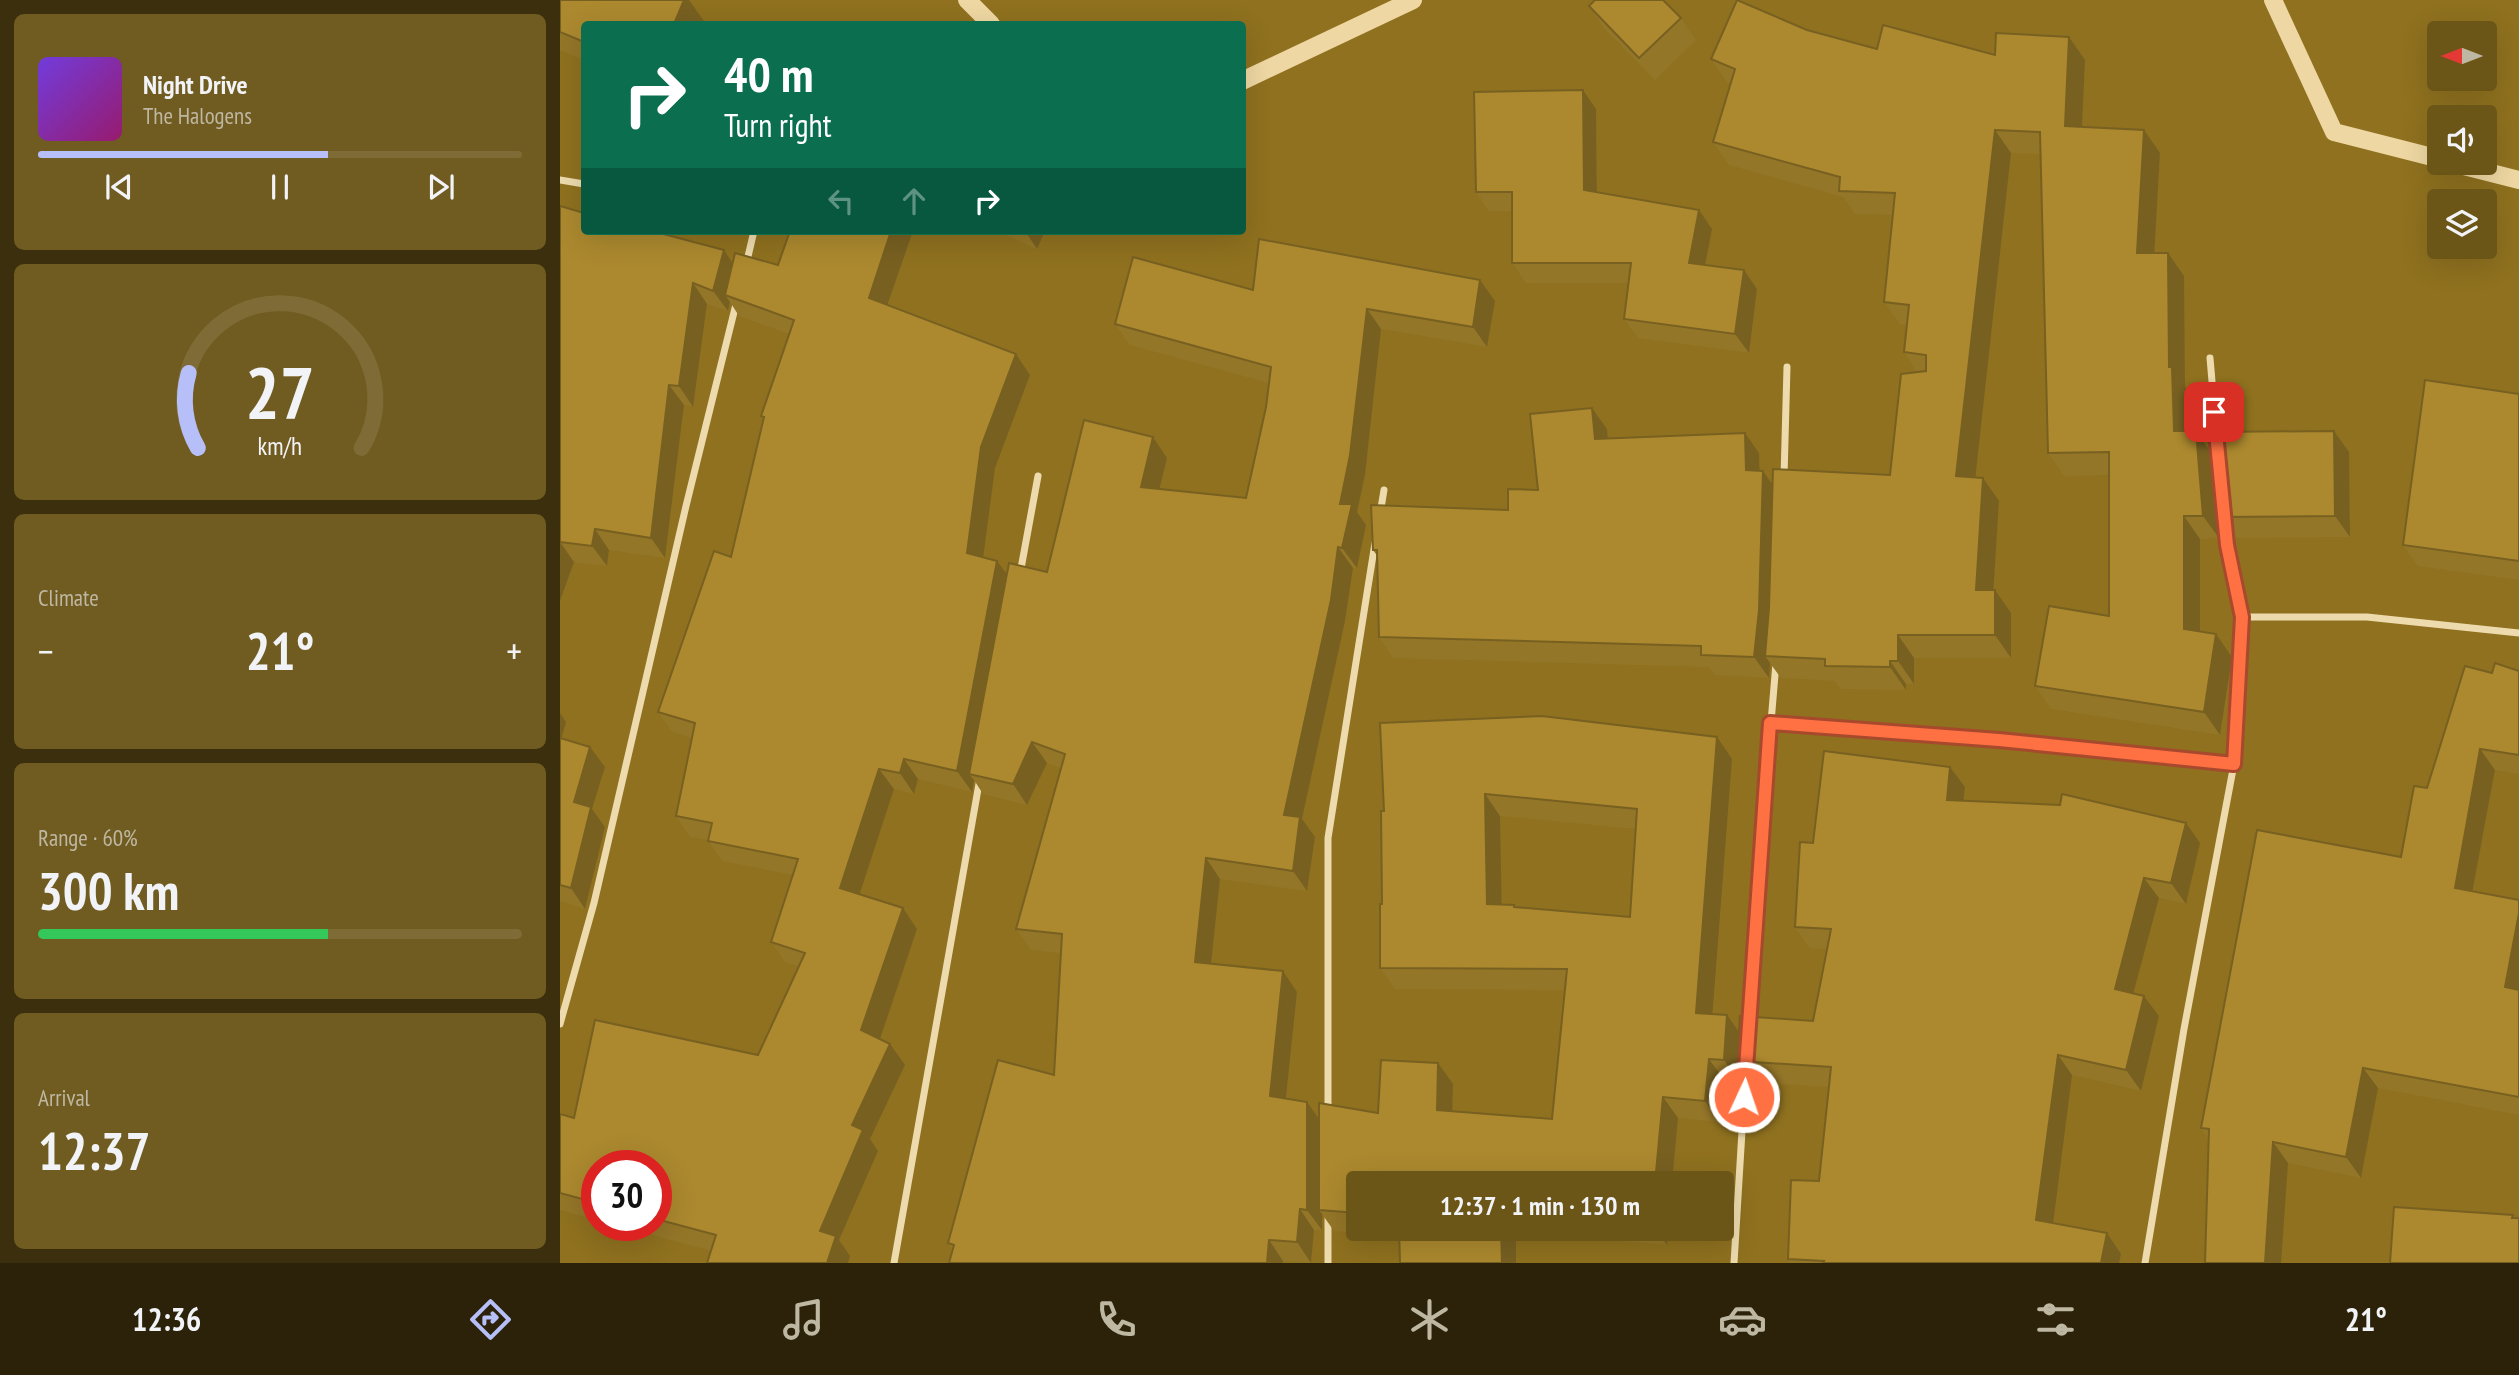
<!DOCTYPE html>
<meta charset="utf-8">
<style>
body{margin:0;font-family:"PT Sans Narrow",sans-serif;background:#705b20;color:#f1f3f6;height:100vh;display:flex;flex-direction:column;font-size:26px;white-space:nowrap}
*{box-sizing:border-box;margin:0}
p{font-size:23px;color:#beb7a1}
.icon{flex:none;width:38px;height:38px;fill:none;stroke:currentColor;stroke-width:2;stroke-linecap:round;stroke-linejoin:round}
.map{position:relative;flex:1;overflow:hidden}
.panel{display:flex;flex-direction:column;gap:14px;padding:14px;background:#3b2f0d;width:560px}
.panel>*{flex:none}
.hud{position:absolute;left:21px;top:21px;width:665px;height:214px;border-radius:7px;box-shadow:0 7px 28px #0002;background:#0b6e4f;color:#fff;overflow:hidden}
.needle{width:46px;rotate:270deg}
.fabs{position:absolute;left:1867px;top:21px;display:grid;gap:14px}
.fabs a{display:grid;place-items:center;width:70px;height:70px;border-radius:7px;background:#6b5517;box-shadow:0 7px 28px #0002;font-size:35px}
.speed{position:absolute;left:21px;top:1150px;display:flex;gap:14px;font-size:35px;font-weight:700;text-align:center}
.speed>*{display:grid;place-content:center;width:91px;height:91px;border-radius:50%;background:#6b5517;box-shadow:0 7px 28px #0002;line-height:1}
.speed .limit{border:10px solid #d22;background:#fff;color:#111}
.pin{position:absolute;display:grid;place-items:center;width:60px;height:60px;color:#fff;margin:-30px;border-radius:14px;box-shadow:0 4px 10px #0006}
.me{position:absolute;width:77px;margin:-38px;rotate:3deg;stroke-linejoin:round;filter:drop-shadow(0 0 5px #0008)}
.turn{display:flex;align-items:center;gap:24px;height:147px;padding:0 28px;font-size:32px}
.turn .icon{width:91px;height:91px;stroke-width:2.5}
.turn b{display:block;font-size:49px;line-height:60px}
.lanes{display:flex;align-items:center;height:66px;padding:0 28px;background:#0003;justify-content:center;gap:35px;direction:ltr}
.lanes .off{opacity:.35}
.big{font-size:52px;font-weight:700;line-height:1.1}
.panel .card{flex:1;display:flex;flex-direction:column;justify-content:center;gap:10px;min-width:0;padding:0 24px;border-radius:10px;background:#705b20}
.panel .dial{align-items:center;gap:0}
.dial svg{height:182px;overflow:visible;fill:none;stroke:#7e6b36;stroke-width:7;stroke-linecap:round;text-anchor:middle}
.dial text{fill:#f1f3f6;stroke:none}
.song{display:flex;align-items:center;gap:21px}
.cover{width:84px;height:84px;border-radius:10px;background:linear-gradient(135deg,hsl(260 70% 55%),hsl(320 70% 35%))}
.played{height:7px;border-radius:4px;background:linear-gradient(90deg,#b6bff8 60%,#7e6b36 60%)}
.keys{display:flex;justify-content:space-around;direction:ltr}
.heat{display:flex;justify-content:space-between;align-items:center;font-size:38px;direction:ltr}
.charge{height:10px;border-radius:5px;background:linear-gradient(90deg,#34c759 60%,#7e6b36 0)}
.trip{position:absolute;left:786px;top:1171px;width:388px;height:70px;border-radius:7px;background:#6b5517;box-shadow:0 7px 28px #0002;font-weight:700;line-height:70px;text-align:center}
.tab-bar{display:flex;height:112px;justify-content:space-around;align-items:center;background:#2b2209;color:#beb7a1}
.tab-bar .icon{width:49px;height:49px}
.tab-bar .selected{color:#b6bff8}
.tab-bar b{font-size:32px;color:#f1f3f6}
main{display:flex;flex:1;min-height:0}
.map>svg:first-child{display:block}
</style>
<main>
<section class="panel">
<div class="card">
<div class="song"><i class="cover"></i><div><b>Night Drive</b><p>The Halogens</p></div></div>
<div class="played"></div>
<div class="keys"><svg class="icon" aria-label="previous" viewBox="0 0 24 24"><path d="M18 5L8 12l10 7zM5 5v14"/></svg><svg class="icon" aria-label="pause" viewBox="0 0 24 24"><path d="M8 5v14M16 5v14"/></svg><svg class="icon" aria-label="next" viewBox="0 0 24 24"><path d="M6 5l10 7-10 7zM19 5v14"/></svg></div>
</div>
<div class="card dial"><svg viewBox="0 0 100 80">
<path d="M14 69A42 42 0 1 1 86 69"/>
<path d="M14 69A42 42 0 0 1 10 36" stroke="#b6bff8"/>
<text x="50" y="56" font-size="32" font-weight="700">27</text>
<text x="50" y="72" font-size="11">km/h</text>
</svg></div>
<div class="card"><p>Climate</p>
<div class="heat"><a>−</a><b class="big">21°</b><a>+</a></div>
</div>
<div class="card"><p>Range · 60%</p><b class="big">300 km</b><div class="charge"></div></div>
<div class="card"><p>Arrival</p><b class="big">12:37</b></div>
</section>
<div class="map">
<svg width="1959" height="1263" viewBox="0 0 1959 1263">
<rect width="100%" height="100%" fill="#8f711f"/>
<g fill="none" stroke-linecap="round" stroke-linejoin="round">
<!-- stream -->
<g stroke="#eed7a2" stroke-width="18">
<polyline points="407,0 431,24"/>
<polyline points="1713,0 1774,132 1880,159"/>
<polyline points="682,81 853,0"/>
<polyline points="1892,163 1959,180"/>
</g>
<!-- minor -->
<g stroke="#eddbae" stroke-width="7">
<polyline points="0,180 24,184"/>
<polyline points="186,265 194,231"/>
<polyline points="1650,358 1657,440"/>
<polyline points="1224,477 1227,367"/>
<polyline points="820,514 824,490"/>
<polyline points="460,574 478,476"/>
<polyline points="1682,617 1807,617 1959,633"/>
<polyline points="1210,723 1439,740 1674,764"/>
<polyline points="0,1024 34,903 126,506 177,300"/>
<polyline points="1189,1025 1198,876 1216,663"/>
<polyline points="768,1112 768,838 815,543"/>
<polyline points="768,1215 768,1263"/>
<polyline points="334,1263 420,778"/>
<polyline points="1174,1263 1186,1065"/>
<polyline points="1585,1263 1624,1029 1674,764 1682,617 1666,545 1664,521"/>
</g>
</g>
<!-- wall -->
<g fill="#947628" fill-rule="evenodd">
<polygon points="0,0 129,0 144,21 142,24 24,24 24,60 0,50"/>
<polygon points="1029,6 1121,18 1136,40 1095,80 1044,28"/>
<polygon points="1247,30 1317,49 1525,60 1522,127 1600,153 1594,253 1624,276 1625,387 1628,390 1629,431 1636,431 1651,452 1774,431 1789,452 1790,537 1672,538 1658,518 1659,538 1640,539 1640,631 1656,634 1672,657 1660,735 1491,709 1475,686 1549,616 1549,475 1504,476 1488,453 1481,154 1451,153 1415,477 1439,501 1433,590 1451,613 1451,658 1354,658 1354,684 1346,684 1346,690 1281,689 1275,681 1221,678 1210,663 1209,678 1155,675 1149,667 833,658 819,637 818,557 813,550 948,510 978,490 1032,408 1047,429 1048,438 1185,433 1199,453 1199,471 1213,485 1330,475 1357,372 1344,352 1347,325 1340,324 1324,302 1332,215 1295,214 1283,197 1169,165 1153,142 1170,83 1167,82 1151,59"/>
<polygon points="1023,90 1036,109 1037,192 1152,229 1145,265 1197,289 1189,353 1078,338 1064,319 1069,283 966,283 952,263 952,211 929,211 916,192"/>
<path d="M0,206L173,263L218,265L229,231H353L328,305L456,354L470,375L435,468L423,557L437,561L447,574L487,572L593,437L607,458L600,489L686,498L706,407L709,383L570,345L555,324L693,290L920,280L935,301L927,347L821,329L805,475L797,512L806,525L797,568H793L785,621L742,819L755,837L747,891L660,879L651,964L737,992L726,1099L747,1102L759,1119L818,1113L893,1084V1111L992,1119L1005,990L835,989L820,968L824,811L820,723L1172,759L1153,1014L1167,1015L1179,1032L1253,1021L1267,949L1250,948L1235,927L1253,843L1390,767L1405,787L1403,800L1640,843L1626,904L1599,898L1573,993L1584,996L1599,1016L1581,1091L1512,1075L1493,1223L1547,1233L1561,1254L1559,1263H1230L1228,1259L1259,1181L1269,1087L1191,1082L1180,1066L1179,1081L1164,1080L1160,1122L1118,1118L1112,1183H798V1228H1108L1107,1245L956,1231V1263H840V1236L774,1231L762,1214V1230H754L751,1263L723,1261V1263H389L392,1250L388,1243L494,1075L500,953L471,950L456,929L501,768L487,763L467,805L423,794L414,780L412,792L358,779L354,794L334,789L299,894L343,908L357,929L320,1039L345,1065L310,1139L318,1151L279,1240L290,1256L151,1251L56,1225H96V1166H37V1220L0,1210V1114L14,1118L198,1055L239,967L225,962L211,942L233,875L162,861L148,840L130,837L116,816L132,738L112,732L98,712L171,557L203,420L201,416L229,334L179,316L170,302L168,311L147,304L133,407L124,405L105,558L49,550L47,566L14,562L0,601ZM940,816L1076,829L1070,917L957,908L941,905Z"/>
<polygon points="437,231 485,231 477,249"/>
<polygon points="1959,394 1959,580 1858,566 1843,545"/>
<polygon points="1959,671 1959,774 1935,770 1912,891 1959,900 1959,1115 1818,1088 1801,1178 1728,1163 1648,1139 1641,1128 1841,857 1867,788 1932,673"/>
<polygon points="0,713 6,722 2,738 45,767 32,809 45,827 25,909 0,901"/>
</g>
<!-- shaded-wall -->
<g fill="#786021">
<polygon points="124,0 129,0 144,21 142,24 114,24"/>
<polygon points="1509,37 1525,60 1521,149 1505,126"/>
<polygon points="1023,90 1036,109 1037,209 1024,190"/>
<polygon points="1435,130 1451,153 1413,499 1396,476"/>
<polygon points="1584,130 1600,153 1593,276 1577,253"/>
<polygon points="1139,210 1152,229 1142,282 1129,263"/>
<polygon points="331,231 353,231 323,318 309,298"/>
<polygon points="465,231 485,231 477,249"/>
<polygon points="164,250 178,271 165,295 170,302 168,311 153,291"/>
<polygon points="1608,253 1624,276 1625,387 1628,390 1630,454 1614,431 1609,367"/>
<polygon points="1184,270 1197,289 1189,353 1175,334"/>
<polygon points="920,280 935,301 927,347 913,327"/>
<polygon points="133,283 147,304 133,407 119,386"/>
<polygon points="807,309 821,329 805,475 797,512 806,525 797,568 782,548 780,504"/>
<polygon points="456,354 470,375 435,468 421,574 407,553 421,447"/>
<polygon points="109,385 124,405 105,558 91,538"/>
<polygon points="1032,408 1047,429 1050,460 1035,439"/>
<polygon points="1636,431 1652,454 1659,538 1643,516"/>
<polygon points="1774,431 1789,452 1790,537 1775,516"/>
<polygon points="1185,433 1199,453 1200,491 1186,470"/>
<polygon points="593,437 607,458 595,508 581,487"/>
<polygon points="1203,471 1217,491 1211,656 1205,656 1210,663 1209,678 1194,657"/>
<polygon points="1423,478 1439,501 1432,613 1416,590"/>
<polygon points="1624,516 1640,539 1640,651 1624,629"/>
<polygon points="35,529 49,550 47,566 32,546"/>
<polygon points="0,542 14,562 0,601"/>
<polygon points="778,547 793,568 785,621 742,819 755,837 747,891 733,871 724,815"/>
<polygon points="437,561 452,581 409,774 414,780 412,792 397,771"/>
<polygon points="1435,590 1451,613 1451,658 1435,635"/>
<polygon points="1656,634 1672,657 1660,735 1644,712"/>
<polygon points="1338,635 1354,658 1354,684 1338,661"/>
<polygon points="1330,661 1346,684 1346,690 1330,667"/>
<polygon points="0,713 6,722 0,744"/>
<polygon points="1157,737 1172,759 1151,1034 1136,1013"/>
<polygon points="472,742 487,763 467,805 453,784"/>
<polygon points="30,747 45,767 32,809 45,827 25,909 11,888 14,802"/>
<polygon points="1920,749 1935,770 1909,909 1895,888"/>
<polygon points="344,759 358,779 354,794 340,773"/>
<polygon points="1390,767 1405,787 1401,820 1387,800"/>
<polygon points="319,769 334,789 295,908 280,888"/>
<polygon points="925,794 940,816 942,926 927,904"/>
<polygon points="1626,823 1640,843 1626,904 1611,883"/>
<polygon points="646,858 660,879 649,983 635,962"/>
<polygon points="1584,878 1599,898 1569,1009 1555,989"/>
<polygon points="343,908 357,929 316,1051 301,1030"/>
<polygon points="1959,913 1959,1007 1945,987"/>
<polygon points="723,971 737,992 724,1116 710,1096"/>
<polygon points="1584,996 1599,1016 1581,1091 1566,1070"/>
<polygon points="1167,1015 1182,1036 1177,1061 1180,1066 1179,1081 1164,1060"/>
<polygon points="330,1044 345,1065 310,1139 318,1151 279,1240 290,1256 288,1263 267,1263 260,1231 292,1125"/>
<polygon points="1498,1055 1512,1075 1491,1240 1476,1220"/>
<polygon points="1149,1059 1164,1080 1160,1122 1145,1101"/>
<polygon points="878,1063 893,1084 892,1132 877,1110"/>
<polygon points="1803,1068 1818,1088 1801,1178 1786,1157"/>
<polygon points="1103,1097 1118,1118 1112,1183 1095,1183"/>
<polygon points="747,1102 762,1123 759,1210 762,1214 762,1230 747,1210"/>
<polygon points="1713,1142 1728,1163 1721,1263 1705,1263"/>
<polygon points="740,1209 754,1230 751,1263 737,1242"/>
<polygon points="941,1228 954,1228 956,1231 956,1263 942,1263"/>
<polygon points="1095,1228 1108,1228 1107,1245"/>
<polygon points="1547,1233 1561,1254 1559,1263 1541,1263"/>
<polygon points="709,1240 723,1261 723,1263 707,1263"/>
</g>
<!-- building -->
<g fill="#ac892f" stroke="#786021" stroke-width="2" fill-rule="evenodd">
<polygon points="0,0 124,0 114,24 24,24 24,42 0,32"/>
<polygon points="1035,0 1103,0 1121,18 1079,58 1029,6"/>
<polygon points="1177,0 1247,30 1317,49 1323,25 1435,55 1436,33 1509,37 1505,126 1584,130 1577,253 1608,253 1609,367 1612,367 1614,431 1636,431 1643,516 1624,516 1624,629 1656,634 1644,712 1475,686 1489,606 1549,616 1549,452 1488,453 1480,132 1435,130 1396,476 1423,478 1416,590 1435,590 1435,635 1338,635 1338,661 1330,661 1330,667 1265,666 1265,659 1205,656 1209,608 1213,469 1330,475 1341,374 1366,371 1366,355 1344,352 1349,305 1324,302 1335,193 1279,191 1280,177 1153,142 1175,69 1151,59"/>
<polygon points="1023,90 1024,190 1139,210 1129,263 1184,270 1175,334 1064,319 1071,263 952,263 952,192 916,192 914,92"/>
<polygon points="0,206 24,213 24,231 92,231 164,250 153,291 133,283 119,386 109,385 91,538 35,529 32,546 0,542"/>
<polygon points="230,231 331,231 309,298 456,354 421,447 407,553 437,561 397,771 344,759 340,773 319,769 280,888 343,908 301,1030 330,1044 292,1125 303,1130 260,1231 276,1236 267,1263 147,1263 156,1235 96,1219 96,1166 37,1166 37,1203 0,1193 0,1114 14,1118 35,1020 198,1055 245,953 211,942 238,859 148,841 152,823 116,816 135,723 98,712 154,551 171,557 204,417 201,416 234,320 165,295 175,253 218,265"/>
<polygon points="699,239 920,280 913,327 807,309 790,455 780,504 792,504 782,548 778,547 771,600 724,815 740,817 733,871 646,858 635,962 723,971 710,1096 747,1102 747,1210 740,1209 737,1242 709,1240 707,1263 389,1263 394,1245 388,1243 438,1060 494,1075 502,934 456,929 505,754 472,742 453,784 409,774 449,563 487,572 524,420 593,437 581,487 686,498 706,407 711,367 555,324 573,257 693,290"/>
<polygon points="1865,380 1959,394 1959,561 1843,545"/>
<polygon points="1032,408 1035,439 1185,433 1186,470 1203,471 1199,610 1194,657 1141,655 1141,646 819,637 817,550 813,550 811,505 948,510 948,489 978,490 970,414"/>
<polygon points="1774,431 1775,516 1657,517 1649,432"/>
<polygon points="1935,663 1959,671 1959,755 1920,749 1895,888 1959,900 1959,913 1945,987 1959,990 1959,1097 1803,1068 1786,1157 1713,1142 1705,1263 1645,1263 1649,1129 1641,1128 1697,830 1841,857 1854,786 1867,788 1905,666 1932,673"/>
<path d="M982,716L1157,737L1136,1013L1167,1015L1164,1060L1149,1059L1145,1101L1103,1097L1095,1183H798V1213L759,1210V1103L818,1113L821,1060L878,1063L877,1110L992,1119L1007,969L820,968V904H822L821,811H824L820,723ZM925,794L1077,809L1070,917L954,907V905L927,904Z"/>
<polygon points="0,738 30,747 14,802 31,807 11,888 0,885"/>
<polygon points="1264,751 1390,767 1387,800 1500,805 1502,794 1626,823 1611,883 1584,878 1555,989 1584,996 1566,1070 1498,1055 1476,1220 1547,1233 1541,1263 1263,1263 1264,1261 1228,1259 1231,1180 1259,1181 1271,1067 1177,1061 1180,1016 1253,1021 1271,929 1235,927 1240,842 1253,843"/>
<polygon points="1834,1207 1953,1215 1952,1218 1959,1218 1959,1263 1830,1263"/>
<polygon points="839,1228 941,1228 942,1263 840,1263"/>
</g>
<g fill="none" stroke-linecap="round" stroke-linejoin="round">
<!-- route casing -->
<g stroke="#a6492c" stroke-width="18">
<polyline id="route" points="1184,1097 1210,723 1439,740 1674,764 1682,617 1667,545 1654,412"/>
</g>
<!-- route -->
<use href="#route" stroke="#ff7043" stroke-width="12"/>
</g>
</svg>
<div class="fabs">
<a><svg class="needle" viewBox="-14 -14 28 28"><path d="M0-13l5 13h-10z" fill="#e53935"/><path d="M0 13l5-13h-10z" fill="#beb7a1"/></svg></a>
<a><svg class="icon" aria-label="sound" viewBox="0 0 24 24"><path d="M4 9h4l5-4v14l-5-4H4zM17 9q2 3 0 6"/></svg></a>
<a><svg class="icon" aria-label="layers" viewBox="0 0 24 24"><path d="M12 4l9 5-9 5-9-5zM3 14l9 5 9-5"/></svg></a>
</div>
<div class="speed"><div class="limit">30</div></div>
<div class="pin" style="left:1654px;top:412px;background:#d93025"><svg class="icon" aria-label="arrive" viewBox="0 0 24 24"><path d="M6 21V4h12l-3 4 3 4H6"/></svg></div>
<svg class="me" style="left:1184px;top:1097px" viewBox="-20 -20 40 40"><circle r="17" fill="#ff7043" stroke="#fff" stroke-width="3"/><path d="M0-11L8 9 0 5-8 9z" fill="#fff"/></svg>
<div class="trip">12:37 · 1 min · 130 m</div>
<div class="hud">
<div class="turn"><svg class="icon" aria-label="right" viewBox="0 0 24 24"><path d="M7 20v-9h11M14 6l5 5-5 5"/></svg><div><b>40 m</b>Turn right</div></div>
<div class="lanes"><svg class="icon off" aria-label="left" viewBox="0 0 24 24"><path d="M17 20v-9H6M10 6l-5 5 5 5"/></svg><svg class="icon off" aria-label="ahead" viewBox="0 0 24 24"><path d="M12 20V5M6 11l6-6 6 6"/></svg><svg class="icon" aria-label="right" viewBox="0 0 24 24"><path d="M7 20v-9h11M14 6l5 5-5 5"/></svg></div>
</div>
</div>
</main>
<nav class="tab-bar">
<b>12:36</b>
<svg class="icon selected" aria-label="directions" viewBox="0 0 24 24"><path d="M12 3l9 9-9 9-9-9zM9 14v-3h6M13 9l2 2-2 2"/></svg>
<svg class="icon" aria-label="music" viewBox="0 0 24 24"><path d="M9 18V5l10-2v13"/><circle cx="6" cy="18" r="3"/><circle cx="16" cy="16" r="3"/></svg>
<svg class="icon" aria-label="phone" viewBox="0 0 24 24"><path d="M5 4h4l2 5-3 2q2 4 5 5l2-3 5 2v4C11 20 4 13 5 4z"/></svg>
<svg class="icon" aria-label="climate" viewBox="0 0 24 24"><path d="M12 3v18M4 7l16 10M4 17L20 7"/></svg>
<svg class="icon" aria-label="car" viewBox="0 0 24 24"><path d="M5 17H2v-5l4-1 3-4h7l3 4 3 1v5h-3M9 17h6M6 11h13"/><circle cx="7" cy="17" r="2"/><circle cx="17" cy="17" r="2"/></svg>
<svg class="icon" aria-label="filters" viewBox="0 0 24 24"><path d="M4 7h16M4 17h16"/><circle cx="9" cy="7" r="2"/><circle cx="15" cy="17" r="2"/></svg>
<b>21°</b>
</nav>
